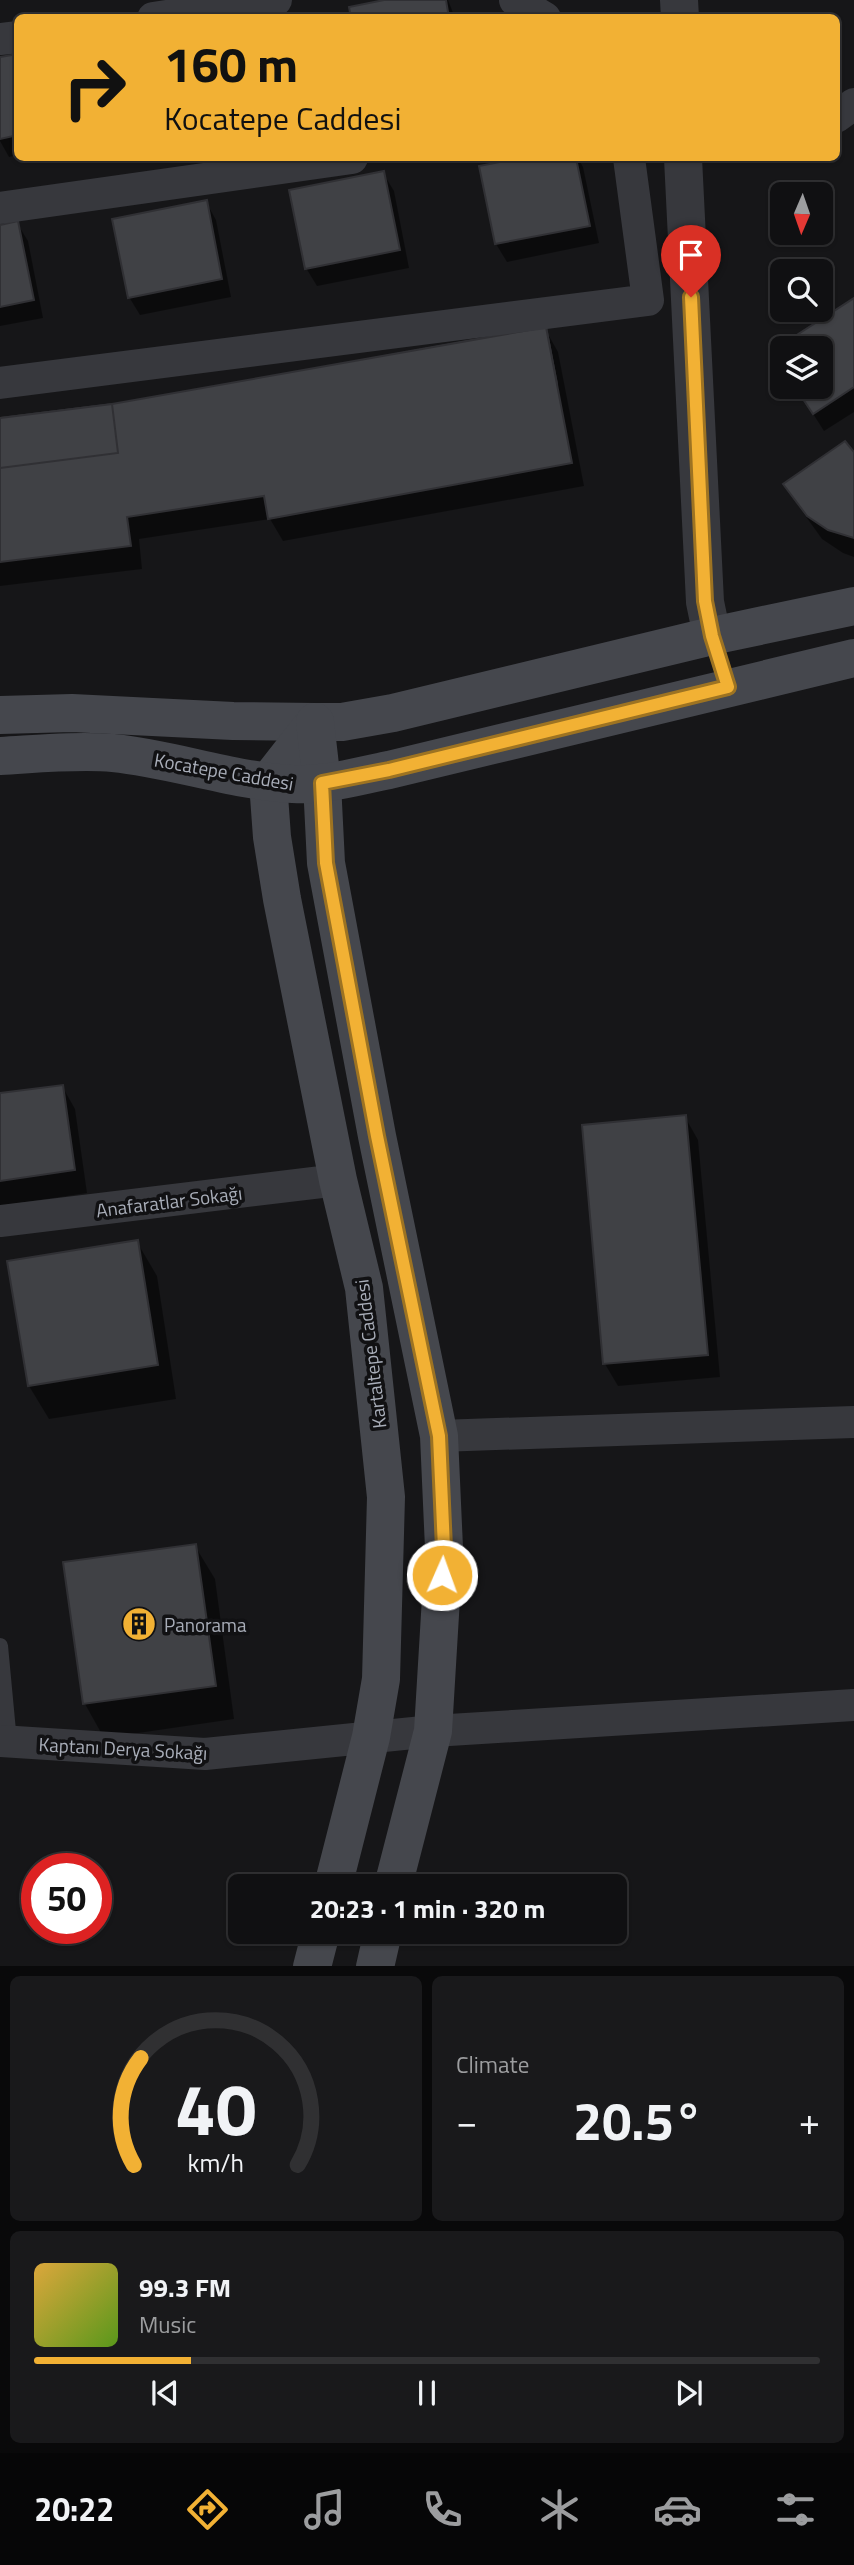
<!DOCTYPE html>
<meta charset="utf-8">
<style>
body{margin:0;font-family:"Titillium Web",sans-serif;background:#19191b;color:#f1f3f6;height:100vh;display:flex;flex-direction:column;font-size:26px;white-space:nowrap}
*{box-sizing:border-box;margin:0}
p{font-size:23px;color:#9c9d9f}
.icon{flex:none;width:38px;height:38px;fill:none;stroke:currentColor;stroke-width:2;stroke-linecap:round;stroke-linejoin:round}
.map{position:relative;height:1966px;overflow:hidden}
.sheet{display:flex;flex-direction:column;gap:10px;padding:10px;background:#09090a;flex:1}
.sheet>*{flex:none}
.hud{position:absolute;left:14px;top:14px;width:826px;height:147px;border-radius:10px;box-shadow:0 2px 5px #0004,0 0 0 2px #303032;background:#f2b134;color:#111;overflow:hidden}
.needle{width:46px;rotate:182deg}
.buttons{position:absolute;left:770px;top:182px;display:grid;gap:14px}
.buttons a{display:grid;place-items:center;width:63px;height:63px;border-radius:10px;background:#101012;box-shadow:0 2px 5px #0004,0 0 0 2px #303032;font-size:35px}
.speed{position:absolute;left:21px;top:1853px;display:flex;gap:14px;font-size:35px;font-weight:700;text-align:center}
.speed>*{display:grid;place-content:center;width:91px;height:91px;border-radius:50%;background:#101012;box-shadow:0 2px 5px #0004,0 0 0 2px #303032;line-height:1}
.speed .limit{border:10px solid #d22;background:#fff;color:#111}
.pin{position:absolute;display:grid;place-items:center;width:60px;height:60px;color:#fff;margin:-72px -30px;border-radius:50% 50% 50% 0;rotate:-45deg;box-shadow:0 0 7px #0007}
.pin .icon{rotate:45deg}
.me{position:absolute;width:77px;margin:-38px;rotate:2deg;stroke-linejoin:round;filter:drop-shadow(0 0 5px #0008)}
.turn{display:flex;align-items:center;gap:24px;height:147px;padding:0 35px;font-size:32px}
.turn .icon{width:91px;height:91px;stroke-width:2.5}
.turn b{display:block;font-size:49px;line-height:60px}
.big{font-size:52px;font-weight:700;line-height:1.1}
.sheet .widget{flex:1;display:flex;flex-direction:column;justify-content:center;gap:10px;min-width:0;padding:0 24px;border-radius:10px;background:#19191b}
.sheet .dial{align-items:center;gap:0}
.dial svg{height:182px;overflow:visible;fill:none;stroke:#303032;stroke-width:7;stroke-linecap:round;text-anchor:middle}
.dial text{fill:#f1f3f6;stroke:none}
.song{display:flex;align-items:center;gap:21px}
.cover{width:84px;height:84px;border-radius:10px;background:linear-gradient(135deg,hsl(40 70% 55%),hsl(90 70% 35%))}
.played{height:7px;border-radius:4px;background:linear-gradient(90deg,#f2b134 20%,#303032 20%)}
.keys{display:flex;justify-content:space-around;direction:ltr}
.heat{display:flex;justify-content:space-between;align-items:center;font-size:38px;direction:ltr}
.sheet .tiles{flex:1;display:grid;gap:10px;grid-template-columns:1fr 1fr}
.widget:last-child{grid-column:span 2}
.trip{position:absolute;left:228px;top:1874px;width:399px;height:70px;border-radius:10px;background:#101012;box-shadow:0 2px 5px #0004,0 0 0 2px #303032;font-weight:700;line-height:70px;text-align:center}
.tabs{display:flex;height:112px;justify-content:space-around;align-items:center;background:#060607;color:#9c9d9f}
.tabs .icon{width:49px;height:49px}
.tabs .on{color:#f2b134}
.tabs b{font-size:32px;color:#f1f3f6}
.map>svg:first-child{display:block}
</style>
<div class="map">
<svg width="854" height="1967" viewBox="0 0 854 1967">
<rect width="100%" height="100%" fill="#161618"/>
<!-- shadow -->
<g fill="#0007">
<polygon points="394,0 448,0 455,18 353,18"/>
<polygon points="18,55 18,155 9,157 0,141 0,59"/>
<polygon points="530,158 578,158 583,167 599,243 507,262 496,244 481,167"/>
<polygon points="383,173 394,191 409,268 317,286 306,268"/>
<polygon points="206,202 216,220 231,297 140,315 129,297"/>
<polygon points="17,223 28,241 43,318 0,326 0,227"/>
<polygon points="854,301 854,412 824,431 796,387 821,387 821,348 782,348 782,366 774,352"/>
<polygon points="545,329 558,352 584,486 283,541 270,519 139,539 142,569 0,586 0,419 112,406"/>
<polygon points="854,454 854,557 843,553 822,539 799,507 786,485"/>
<polygon points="62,1086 75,1109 87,1193 0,1206 0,1095"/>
<polygon points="685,1117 698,1140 720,1377 618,1386 605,1364"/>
<polygon points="137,1242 157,1276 176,1399 49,1419 29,1386"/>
<polygon points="195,1546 215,1579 234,1719 104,1738 85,1704"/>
</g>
<!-- building -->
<g fill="#404145" stroke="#303034" stroke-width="2">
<polygon points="384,0 446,0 449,18 351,18 349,7"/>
<polygon points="18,54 18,135 0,139 0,57"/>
<polygon points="520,158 576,158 590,226 495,244 479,166"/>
<polygon points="384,171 400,250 305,269 289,190"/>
<polygon points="207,200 222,279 128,298 112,219"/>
<polygon points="18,221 34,300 0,307 0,225"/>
<polygon points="854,298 854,387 813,414 795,387 821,387 821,348 782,348 782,367 772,351"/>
<polygon points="546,327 557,384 253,440 242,382"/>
<polygon points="546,327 572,463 268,519 264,496 127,517 131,546 0,562 0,418 112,404"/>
<polygon points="112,404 118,453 0,468 0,418"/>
<polygon points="845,441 854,452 854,538 828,530 807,516 783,484"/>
<polygon points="63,1085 75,1170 0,1181 0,1093"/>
<polygon points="686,1115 708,1355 603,1364 582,1125"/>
<polygon points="138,1240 158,1365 28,1386 7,1261"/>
<polygon points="196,1544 216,1686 83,1704 63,1562"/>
</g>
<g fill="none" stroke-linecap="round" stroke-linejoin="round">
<!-- service -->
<polyline stroke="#37383d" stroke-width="16" points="0,1646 9,1742"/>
<!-- minor -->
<g stroke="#37383d" stroke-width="32">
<polyline points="515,0 545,18"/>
<polyline points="153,18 276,0"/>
<polyline points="0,39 18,37"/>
<polyline points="836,117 854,104"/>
<polyline points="0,208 352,158"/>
<polyline points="0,383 648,300 629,158"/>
<polyline points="0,1221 338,1180"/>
<polyline points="439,1436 854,1422"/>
<polyline points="0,1741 205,1754 433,1731 854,1705"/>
</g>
<!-- tertiary -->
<g stroke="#37383d" stroke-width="38">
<polyline points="679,0 680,18"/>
<polyline points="683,158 705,602 712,636"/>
</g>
<!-- secondary -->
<g stroke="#45474d" stroke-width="38">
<polyline points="0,715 72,713 233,721 315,722 342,722 393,713 712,636 854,606"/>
<polyline points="315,722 268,782 272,837 282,899 338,1180 364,1288 386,1497 381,1679 371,1737 333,1886"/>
<polyline points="315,722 322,783 326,863 377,1136 439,1436 444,1548 433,1731 393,1886"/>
<path d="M0,756C37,754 76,750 113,753C174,759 232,781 293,784C325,786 358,776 389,770L854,658"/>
<polyline points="312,1967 321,1932"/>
<polyline points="375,1967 383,1932"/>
</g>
</g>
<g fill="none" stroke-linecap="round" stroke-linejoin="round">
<!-- route casing -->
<g stroke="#9d7322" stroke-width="18">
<polyline id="route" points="442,1575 444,1548 439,1436 377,1136 326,863 322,783 389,770 728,687 712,636 705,601 691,297"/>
</g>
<!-- route -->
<use href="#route" stroke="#f2b134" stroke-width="12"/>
</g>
<!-- icons -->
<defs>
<g id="building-disc" transform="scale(1.75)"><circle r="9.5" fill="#f2b134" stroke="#111113"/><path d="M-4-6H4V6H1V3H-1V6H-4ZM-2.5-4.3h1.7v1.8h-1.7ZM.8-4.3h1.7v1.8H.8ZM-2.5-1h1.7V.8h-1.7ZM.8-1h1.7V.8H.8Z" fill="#111"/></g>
</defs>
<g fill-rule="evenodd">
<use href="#building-disc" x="139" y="1624"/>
</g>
<g text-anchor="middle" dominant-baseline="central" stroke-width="7" stroke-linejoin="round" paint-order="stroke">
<!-- street labels -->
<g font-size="19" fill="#a8adb8" stroke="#111113">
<text transform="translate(224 771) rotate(10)">Kocatepe Caddesi</text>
<text transform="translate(169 1201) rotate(-7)">Anafaratlar Sokağı</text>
<text transform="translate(370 1354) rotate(-97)">Kartaltepe Caddesi</text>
<text transform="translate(123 1748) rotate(3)">Kaptanı Derya Sokağı</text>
</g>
<!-- poi labels -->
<g font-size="19" fill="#a8adb8" stroke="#111113" text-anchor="start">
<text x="164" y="1624">Panorama</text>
</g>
</g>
</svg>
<div class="buttons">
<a><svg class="needle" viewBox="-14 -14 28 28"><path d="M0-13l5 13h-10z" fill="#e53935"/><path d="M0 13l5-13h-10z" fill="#9c9d9f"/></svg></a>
<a><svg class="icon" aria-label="search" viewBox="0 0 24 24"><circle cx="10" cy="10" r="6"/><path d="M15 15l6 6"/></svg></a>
<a><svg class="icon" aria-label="layers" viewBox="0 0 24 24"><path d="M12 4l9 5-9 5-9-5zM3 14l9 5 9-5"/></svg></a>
</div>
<div class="speed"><div class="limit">50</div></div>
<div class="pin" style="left:691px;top:297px;background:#d93025"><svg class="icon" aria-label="arrive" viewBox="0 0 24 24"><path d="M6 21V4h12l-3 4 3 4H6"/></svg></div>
<svg class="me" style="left:442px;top:1575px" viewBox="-20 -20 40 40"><circle r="17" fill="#f2b134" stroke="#fff" stroke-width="3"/><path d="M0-11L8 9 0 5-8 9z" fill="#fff"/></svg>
<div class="trip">20:23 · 1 min · 320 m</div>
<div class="hud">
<div class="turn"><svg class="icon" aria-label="right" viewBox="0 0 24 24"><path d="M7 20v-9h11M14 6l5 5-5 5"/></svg><div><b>160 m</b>Kocatepe Caddesi</div></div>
</div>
</div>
<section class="sheet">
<div class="tiles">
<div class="widget dial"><svg viewBox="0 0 100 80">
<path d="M14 69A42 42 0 1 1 86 69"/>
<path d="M14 69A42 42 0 0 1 17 22" stroke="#f2b134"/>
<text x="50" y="56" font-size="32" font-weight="700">40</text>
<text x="50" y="72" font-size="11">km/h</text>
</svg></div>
<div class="widget"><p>Climate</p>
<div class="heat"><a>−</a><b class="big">20.5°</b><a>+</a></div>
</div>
<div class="widget">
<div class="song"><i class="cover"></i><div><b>99.3 FM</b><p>Music</p></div></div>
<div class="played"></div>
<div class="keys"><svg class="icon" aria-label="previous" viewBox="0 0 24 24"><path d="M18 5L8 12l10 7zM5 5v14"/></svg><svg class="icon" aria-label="pause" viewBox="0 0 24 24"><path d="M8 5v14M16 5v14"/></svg><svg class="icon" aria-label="next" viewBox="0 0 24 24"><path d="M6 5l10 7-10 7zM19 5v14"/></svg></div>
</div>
</div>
</section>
<nav class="tabs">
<b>20:22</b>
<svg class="icon on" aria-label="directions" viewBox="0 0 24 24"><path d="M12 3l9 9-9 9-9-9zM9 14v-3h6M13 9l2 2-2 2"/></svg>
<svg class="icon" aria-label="music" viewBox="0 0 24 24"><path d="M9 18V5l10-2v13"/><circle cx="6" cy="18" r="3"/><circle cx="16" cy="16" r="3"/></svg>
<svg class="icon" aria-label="phone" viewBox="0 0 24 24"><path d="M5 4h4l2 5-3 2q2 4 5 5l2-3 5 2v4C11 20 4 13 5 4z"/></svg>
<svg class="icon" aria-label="climate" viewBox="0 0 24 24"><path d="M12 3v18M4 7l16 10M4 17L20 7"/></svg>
<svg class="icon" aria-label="car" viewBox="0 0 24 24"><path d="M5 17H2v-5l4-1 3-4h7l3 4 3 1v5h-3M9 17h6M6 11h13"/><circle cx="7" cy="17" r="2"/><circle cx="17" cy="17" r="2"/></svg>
<svg class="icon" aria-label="filters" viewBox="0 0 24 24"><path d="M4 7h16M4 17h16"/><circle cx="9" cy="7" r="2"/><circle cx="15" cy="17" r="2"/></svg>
</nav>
